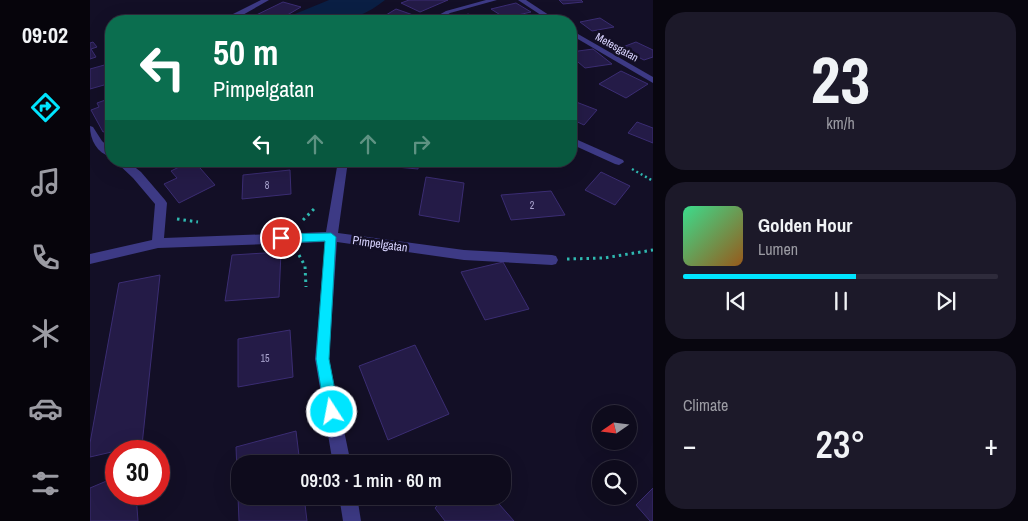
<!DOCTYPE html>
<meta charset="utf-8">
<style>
body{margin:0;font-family:"Archivo Narrow",sans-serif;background:#1c1929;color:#f1f3f6;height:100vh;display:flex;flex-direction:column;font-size:19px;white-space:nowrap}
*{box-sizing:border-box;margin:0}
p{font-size:16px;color:#9b9ba3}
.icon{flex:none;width:28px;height:28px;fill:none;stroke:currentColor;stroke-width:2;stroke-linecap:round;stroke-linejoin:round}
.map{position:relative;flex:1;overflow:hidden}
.sheet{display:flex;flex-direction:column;gap:12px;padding:12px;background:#08060f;width:375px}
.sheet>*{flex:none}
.guide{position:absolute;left:15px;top:15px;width:472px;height:152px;border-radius:20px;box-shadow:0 5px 20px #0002,0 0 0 1px #2e2b3b;background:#0b6e4f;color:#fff;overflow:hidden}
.needle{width:32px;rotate:256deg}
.fabs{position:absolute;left:502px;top:405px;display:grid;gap:10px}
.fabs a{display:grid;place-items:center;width:45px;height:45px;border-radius:50%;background:#0e0b1c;box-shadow:0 5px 20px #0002,0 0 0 1px #2e2b3b;font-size:25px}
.speed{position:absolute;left:15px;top:440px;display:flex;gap:10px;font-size:25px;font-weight:700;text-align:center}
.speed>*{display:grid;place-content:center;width:65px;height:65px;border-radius:50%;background:#0e0b1c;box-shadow:0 5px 20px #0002,0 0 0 1px #2e2b3b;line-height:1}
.speed .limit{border:8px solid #d22;background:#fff;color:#111}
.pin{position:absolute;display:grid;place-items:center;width:42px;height:42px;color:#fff;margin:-21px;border:2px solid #fff;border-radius:50%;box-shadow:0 1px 5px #0007}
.me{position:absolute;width:55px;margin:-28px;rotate:349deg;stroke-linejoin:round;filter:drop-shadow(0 0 4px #0008)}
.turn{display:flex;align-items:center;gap:18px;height:105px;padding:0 25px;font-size:22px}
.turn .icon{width:65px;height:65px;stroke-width:2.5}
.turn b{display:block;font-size:35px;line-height:42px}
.lanes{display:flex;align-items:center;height:48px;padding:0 25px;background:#0003;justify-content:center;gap:25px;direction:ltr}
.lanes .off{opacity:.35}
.big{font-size:38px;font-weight:600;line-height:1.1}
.sheet .tile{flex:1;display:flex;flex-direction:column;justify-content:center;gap:8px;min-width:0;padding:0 18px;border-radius:20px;background:#1c1929}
.sheet .dial{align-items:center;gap:0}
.dial b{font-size:65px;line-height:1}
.song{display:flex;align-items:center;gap:15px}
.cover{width:60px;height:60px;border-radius:8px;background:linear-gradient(135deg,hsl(150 70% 55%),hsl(30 70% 35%))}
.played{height:5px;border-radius:2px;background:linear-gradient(90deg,#00e5ff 55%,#2e2b3b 55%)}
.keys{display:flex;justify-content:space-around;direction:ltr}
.heat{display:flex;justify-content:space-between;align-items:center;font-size:28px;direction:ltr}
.trip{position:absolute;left:141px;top:455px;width:280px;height:50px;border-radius:20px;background:#0e0b1c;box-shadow:0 5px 20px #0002,0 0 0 1px #2e2b3b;font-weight:600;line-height:50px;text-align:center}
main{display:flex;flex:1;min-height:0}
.tabs{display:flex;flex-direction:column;width:90px;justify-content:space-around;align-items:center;background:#06040b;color:#9b9ba3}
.tabs .icon{width:35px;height:35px}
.tabs .on{color:#00e5ff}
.tabs b{font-size:22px;color:#f1f3f6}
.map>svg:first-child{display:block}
</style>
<main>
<nav class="tabs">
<b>09:02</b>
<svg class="icon on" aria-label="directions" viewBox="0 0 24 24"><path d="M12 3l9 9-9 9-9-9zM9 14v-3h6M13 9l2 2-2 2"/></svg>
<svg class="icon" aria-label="music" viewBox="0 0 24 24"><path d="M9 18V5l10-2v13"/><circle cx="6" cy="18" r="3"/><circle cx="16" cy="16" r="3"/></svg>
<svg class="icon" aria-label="phone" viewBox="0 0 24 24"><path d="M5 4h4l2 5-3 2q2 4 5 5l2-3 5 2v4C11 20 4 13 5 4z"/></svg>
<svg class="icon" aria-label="climate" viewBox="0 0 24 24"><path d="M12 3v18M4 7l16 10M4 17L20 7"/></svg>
<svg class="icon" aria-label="car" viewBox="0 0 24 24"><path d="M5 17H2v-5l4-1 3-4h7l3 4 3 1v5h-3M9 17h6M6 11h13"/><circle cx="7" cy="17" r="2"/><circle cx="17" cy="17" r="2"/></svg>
<svg class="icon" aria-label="filters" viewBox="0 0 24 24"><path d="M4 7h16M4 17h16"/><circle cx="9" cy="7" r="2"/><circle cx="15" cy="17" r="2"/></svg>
</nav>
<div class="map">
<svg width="563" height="521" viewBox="0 0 563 521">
<rect width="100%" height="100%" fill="#130f26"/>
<!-- water -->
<path fill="#0a1f44" d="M239,0H295C264,25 242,21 205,21L200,16Z"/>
<!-- building -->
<g fill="#241b47" stroke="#3b2d73">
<polygon points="319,0 358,0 330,12 311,3"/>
<polygon points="469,0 491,0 493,2 473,4"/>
<polygon points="193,2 211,7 187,21 156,20"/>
<polygon points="426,3 441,12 415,18 401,9"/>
<polygon points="306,9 326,16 317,21 301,21 291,18"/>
<polygon points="378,14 391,20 365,21"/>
<polygon points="510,18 524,27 502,31 490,22"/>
<polygon points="3,42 7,47 1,49 6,57 0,59 0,43"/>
<polygon points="546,42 563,50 563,57 554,60 530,48"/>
<polygon points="503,49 522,64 495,68 481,56 481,52"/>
<polygon points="18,64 21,70 16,71 21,83 0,89 0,69"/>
<polygon points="531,71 558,84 536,98 509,84"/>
<polygon points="21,98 21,129 13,132 1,110 9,107 7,103"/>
<polygon points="481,100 507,110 494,125 481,119"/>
<polygon points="547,122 563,128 563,143 538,133"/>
<polygon points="101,161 113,161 116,165 110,168 125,185 89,203 74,184 87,178 81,171"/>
<polygon points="286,161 329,161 328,169 285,165"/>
<polygon points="200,170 201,194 152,199 153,175"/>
<polygon points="511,172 540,186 525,205 495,190"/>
<polygon points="336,177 374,183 369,222 329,215"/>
<polygon points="461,191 475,215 421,220 411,195"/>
<polygon points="191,252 189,297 135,301 142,255"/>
<polygon points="413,262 439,309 395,320 371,272"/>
<polygon points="70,275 52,445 0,457 0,443 29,283"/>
<polygon points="200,330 203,377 148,387 148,339"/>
<polygon points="325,345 359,414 298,440 269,366"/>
<polygon points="206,431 210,464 150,464 150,496 214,496 217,521 149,521 146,447"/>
<polygon points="26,477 26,494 46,494 48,521 0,521 0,488"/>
<polygon points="563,488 563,521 560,521 546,505"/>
<polygon points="356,496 402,496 424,521 355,521 345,508"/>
</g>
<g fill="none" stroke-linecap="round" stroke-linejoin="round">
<!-- path-far1 -->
<polyline stroke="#2fb8b0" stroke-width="2.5" stroke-dasharray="2 3" stroke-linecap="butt" points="542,169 563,181"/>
<!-- path -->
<g stroke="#2fb8b0" stroke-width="3" stroke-dasharray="2.5 4" stroke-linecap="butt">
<polyline points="87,219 108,222"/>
<polyline points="213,220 226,207"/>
<polyline points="209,255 215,266 216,287"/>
<polyline points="477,259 514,258 563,250"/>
</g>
<!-- street -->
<g fill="#3d3a85" fill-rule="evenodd">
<polygon points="171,0 179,0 142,21 134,21 141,15"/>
<polygon points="396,0 407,0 360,13 347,21 338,21 356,11"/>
<polygon points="428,0 436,0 468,21 460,21"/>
<polygon points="481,30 563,77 563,83 481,35"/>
<path d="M0,126L3,127L12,141L21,149V157C7,153 0,140 0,126Z"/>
<polygon points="481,137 533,160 534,162 529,165 525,164 481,144"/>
<polygon points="25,161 37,161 51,172 75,200 77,203 74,238 236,232 248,161 258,161 248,233 374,250 462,255 466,256 468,260 466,264 462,265 374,260 247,242 239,359 261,464 243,464 225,359 235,242 68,248 0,264 0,254 62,240 65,204 43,178"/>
<polygon points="249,496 267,496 271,521 253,521"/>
</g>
</g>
<!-- route -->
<polygon fill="#00e5ff" stroke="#0095a6" points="241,233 246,237 239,359 249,412 247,417 242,419 237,417 235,412 226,359 235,241 191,243 186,238 191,234"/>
<g text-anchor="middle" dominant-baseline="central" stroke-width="5" stroke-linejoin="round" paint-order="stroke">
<!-- number labels -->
<g font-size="10" fill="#aca6d1">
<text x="177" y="185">8</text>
<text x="442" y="205">2</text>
<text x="175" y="358">15</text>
</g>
<!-- far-street labels -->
<g font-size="11" fill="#d9d4ff" stroke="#130f26">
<text transform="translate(527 47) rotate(29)">Metesgatan</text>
</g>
<!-- street labels -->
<g font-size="12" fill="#d9d4ff" stroke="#130f26">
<text transform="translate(290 244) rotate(8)">Pimpelgatan</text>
</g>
</g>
</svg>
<div class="fabs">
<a><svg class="needle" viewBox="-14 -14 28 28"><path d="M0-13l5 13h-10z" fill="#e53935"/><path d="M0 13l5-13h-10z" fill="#9b9ba3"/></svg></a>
<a><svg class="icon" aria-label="search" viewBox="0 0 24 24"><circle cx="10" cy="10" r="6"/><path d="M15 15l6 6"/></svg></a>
</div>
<div class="speed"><div class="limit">30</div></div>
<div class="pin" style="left:191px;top:238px;background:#d93025"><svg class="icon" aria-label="arrive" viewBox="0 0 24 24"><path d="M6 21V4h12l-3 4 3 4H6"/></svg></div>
<svg class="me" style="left:242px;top:412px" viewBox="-20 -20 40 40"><circle r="17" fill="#00e5ff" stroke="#fff" stroke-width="3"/><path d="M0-11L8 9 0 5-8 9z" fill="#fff"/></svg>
<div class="trip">09:03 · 1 min · 60 m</div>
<div class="guide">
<div class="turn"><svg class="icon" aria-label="left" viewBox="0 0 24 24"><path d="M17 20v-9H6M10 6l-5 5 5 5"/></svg><div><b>50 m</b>Pimpelgatan</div></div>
<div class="lanes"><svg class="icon" aria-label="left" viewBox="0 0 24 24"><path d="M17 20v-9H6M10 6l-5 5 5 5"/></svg><svg class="icon off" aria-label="ahead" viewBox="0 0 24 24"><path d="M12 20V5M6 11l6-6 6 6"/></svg><svg class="icon off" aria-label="ahead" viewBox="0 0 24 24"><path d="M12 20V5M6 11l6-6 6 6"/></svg><svg class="icon off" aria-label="right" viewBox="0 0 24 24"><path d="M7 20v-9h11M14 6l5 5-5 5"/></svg></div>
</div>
</div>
<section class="sheet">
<div class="tile dial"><b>23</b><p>km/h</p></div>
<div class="tile">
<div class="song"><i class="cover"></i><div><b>Golden Hour</b><p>Lumen</p></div></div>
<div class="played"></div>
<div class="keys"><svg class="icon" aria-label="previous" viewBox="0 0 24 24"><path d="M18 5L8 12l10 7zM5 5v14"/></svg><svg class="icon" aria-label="pause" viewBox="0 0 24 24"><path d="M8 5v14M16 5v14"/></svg><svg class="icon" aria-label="next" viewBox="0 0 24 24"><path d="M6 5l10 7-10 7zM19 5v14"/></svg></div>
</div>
<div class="tile"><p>Climate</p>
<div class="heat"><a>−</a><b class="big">23°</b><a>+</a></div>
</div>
</section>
</main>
